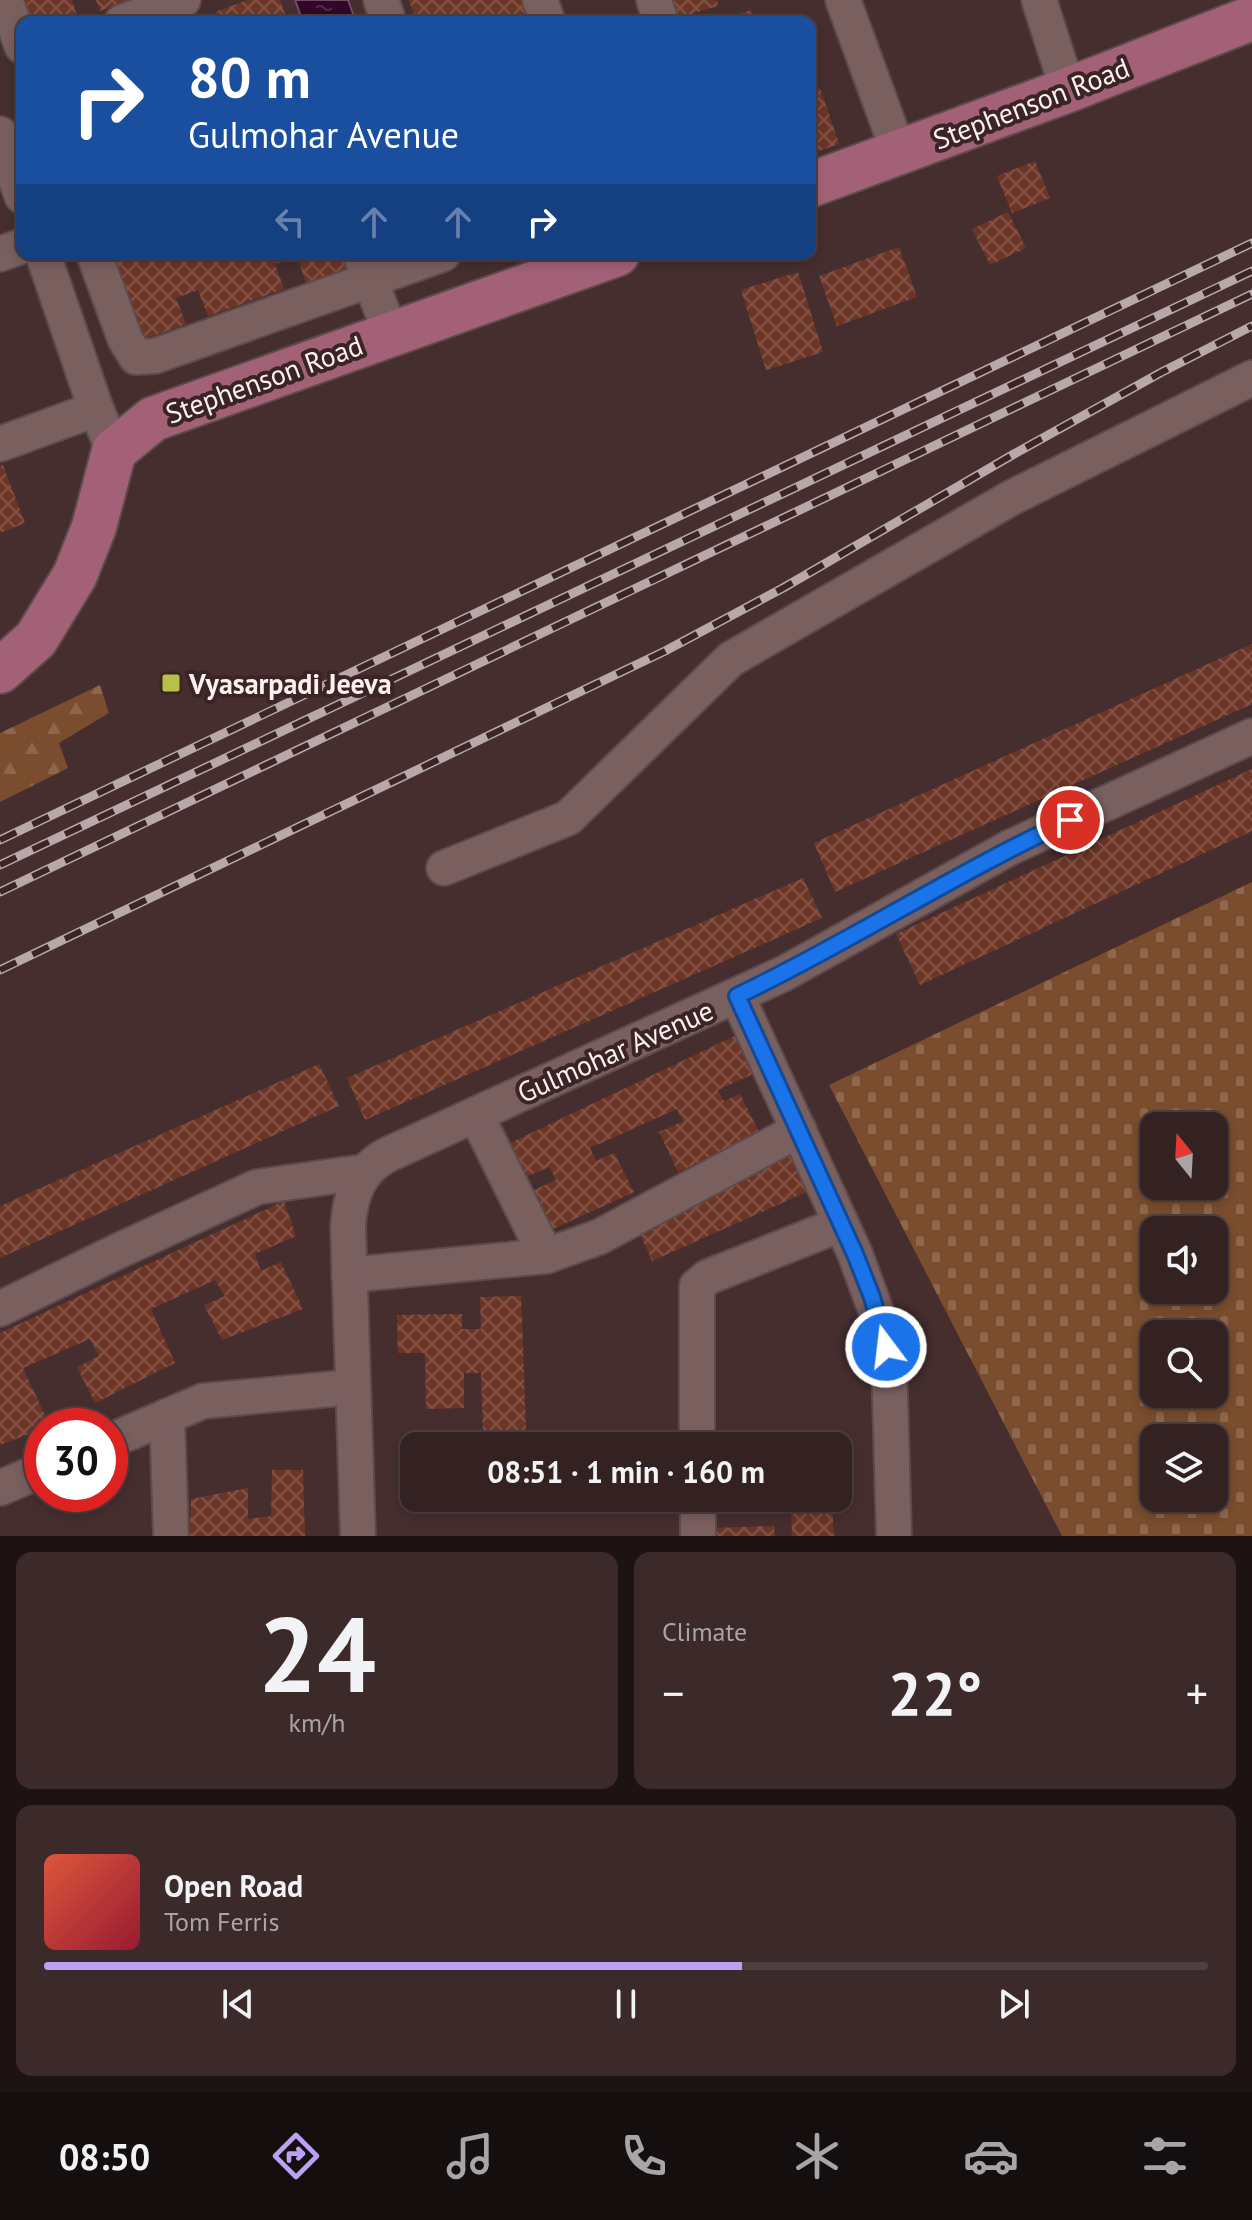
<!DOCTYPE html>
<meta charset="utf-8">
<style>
body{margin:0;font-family:"PT Sans",sans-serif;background:#3c2a2b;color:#f1f3f6;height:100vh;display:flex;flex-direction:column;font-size:30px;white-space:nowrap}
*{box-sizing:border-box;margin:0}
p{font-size:26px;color:#a9a4a6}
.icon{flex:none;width:44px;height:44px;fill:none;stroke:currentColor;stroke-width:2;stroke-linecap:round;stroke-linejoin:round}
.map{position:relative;height:1536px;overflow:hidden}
.sheet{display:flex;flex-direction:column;gap:16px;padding:16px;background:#1d1313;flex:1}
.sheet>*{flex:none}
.top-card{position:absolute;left:16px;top:16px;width:800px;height:244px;border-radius:16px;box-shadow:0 4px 12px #0003,0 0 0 2px #4e3f41;background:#1a4fa0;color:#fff;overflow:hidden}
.needle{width:52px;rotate:342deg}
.buttons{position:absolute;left:1140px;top:1112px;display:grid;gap:16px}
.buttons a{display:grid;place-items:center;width:88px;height:88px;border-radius:16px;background:#342223;box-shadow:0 4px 12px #0003,0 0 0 2px #4e3f41;font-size:40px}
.speed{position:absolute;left:24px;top:1408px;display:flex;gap:16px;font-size:40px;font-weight:700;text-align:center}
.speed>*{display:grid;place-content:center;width:104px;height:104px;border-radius:50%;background:#342223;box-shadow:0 4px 12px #0003,0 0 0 2px #4e3f41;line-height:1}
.speed .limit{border:12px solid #d22;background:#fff;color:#111}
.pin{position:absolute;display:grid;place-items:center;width:68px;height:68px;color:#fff;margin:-34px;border:4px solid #fff;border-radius:50%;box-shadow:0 2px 8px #0007}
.me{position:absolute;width:88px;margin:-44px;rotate:345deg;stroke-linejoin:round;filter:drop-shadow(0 0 6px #0008)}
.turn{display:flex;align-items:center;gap:28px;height:168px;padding:0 40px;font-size:36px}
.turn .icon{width:104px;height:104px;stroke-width:2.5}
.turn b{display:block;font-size:56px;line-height:68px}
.lanes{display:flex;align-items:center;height:76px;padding:0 40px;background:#0003;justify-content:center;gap:40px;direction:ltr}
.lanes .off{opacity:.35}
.big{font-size:60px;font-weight:600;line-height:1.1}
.sheet .widget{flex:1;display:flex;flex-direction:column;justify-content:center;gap:12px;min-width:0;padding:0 28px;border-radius:16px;background:#3c2a2b}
.sheet .dial{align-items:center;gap:0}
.dial b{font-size:104px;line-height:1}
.song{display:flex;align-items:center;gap:24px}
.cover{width:96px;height:96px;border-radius:12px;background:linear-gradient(135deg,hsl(10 70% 55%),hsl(350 70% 35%))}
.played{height:8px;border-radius:4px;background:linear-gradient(90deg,#bca0f2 60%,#4e3f41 60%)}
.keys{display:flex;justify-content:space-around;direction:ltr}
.heat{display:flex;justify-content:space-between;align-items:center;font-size:44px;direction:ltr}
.sheet .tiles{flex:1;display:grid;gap:16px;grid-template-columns:1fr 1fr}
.widget:last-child{grid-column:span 2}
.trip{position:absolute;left:400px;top:1432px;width:452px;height:80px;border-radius:16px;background:#342223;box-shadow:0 4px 12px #0003,0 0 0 2px #4e3f41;font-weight:600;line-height:80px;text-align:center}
.tabs{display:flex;height:128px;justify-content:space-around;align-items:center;background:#150e0e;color:#a9a4a6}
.tabs .icon{width:56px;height:56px}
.tabs .active{color:#bca0f2}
.tabs b{font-size:36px;color:#f1f3f6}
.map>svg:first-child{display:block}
</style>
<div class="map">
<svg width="1252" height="1536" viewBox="0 0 1252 1536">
<defs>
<pattern id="forest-firs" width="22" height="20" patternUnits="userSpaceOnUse" patternTransform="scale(2)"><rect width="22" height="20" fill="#794d2d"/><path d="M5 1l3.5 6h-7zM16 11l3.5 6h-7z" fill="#8d674c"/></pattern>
<pattern id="cemetery-stones" width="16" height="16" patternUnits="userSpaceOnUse" patternTransform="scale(2)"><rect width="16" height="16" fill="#794d2d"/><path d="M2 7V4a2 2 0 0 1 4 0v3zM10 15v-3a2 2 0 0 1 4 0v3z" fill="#8d674c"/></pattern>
<pattern id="water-ripples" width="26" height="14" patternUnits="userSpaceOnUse" patternTransform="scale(2)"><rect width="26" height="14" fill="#320628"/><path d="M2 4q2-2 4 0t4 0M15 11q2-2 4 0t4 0" fill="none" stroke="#512b48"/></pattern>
<pattern id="building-cross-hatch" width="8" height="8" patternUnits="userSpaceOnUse" patternTransform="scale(2)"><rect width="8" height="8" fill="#6c3526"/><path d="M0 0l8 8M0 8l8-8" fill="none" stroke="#825346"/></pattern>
</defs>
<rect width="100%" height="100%" fill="#462e2f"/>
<!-- forest -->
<polygon fill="url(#forest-firs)" points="100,685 109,713 59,743 68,768 0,802 0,733"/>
<!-- cemetery -->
<path fill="url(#cemetery-stones)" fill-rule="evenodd" d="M1252,882V1536H1062L829,1085ZM1154,1126H1214V1186H1154ZM1154,1230H1214V1290H1154ZM1154,1334H1214V1394H1154ZM1154,1438H1214V1498H1154Z"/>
<!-- water -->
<polygon fill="url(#water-ripples)" stroke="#6f4c64" stroke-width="2" points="295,0 348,0 356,22 303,22"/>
<!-- building -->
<g fill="url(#building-cross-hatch)">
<polygon points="20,0 72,0 78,19 69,22 27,22"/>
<polygon points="96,0 129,0 100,11"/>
<polygon points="248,0 280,0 288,22 219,22 215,12"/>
<polygon points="409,0 522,0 530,22 417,22"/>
<polygon points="669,0 717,0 718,6 674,19"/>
<polygon points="751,10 755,22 717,22 717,21"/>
<polygon points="820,88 839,144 811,154 810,92"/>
<polygon points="1035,161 1050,198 1012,213 997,176"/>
<polygon points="1008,212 1026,248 990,265 972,229"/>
<polygon points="899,247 917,297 837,326 819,276"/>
<polygon points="109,254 347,254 352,267 306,283 297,256 275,264 284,289 208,316 198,290 176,298 186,324 139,341"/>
<polygon points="798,272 823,352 766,370 741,290"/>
<polygon points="3,465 25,523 0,533 0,466"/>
<polygon points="1252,644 1252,704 835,892 814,843"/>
<polygon points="1252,769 1252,831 920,985 896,934"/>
<polygon points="803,878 822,918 365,1120 347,1078"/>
<polygon points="743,1032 762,1070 718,1090 724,1101 740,1094 760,1134 678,1172 659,1132 683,1121 677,1109 590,1148 596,1161 614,1153 634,1192 551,1230 532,1191 556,1180 549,1167 523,1178 508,1144"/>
<polygon points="319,1064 339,1106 0,1258 0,1206"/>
<polygon points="793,1149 811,1190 652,1261 634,1221"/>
<polygon points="284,1201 296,1236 255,1254 261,1271 281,1262 303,1309 222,1340 204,1305 225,1296 215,1280 151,1309 175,1363 95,1403 77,1367 99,1356 90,1339 23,1368 50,1426 42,1426 42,1429 0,1445 0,1333"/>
<polygon points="521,1296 526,1431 483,1431 481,1373 464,1373 464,1408 426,1409 425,1353 398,1353 397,1315 462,1314 462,1329 481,1329 480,1297"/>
<polygon points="272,1470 303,1470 305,1536 190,1536 191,1499 248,1488 248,1519 271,1516"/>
<polygon points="832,1504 834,1536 792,1536 791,1506"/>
<polygon points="774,1526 775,1536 713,1536 713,1528"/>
</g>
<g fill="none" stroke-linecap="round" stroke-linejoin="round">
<!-- minor casing -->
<g stroke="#5d4a4b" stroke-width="38">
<g id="minor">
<polyline points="5,0 22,46"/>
<polyline points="381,0 389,22"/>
<polyline points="540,0 548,22"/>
<polyline points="654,0 661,22"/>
<polyline points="843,0 899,153"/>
<polyline points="1039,0 1068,90"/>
<polyline points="122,22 183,0"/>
<polyline points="0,134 22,196"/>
<polyline points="0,254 22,246"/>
<polyline points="43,254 96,409 114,451"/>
<polyline points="94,254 125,339 136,357 155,356 443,254"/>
<polyline points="360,254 391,334"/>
<polyline points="0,444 96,409"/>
<polyline points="444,868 568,818 731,659 1011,498 1252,378"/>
<polyline points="737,996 855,1254 883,1330 889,1363 894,1536"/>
<polyline points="476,1115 546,1256"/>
<polyline points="349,1275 546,1256 599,1237 799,1130"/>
<polyline points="0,1309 116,1252 257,1187 363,1172"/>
<polyline points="167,1416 171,1536"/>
<polyline points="110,1441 203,1401 353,1387"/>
<polyline points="697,1446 697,1286 708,1277 841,1224"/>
<polyline points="0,1488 42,1470"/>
<polyline points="698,1498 698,1536"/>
<path d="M358,1536L348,1226C350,1195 359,1170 387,1155L785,973L1009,848L1252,736"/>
</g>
</g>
<!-- major casing -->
<g stroke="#5d4a4b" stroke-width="48">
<g id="major">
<polyline points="810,185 1068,90 1252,18"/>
<polyline points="0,671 36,639 75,575 94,527 114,451 153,419 617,254"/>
</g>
</g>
<!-- minor -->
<use href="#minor" stroke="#7a5f5f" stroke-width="34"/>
<!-- major -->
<use href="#major" stroke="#a26176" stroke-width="44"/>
<!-- rail casing -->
<g stroke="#b9a8a9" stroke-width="9">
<g id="rail">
<polyline points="0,840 1252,243"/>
<polyline points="0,865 1252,271"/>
<polyline points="0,892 1252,294"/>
<polyline points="0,970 665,651 783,588 1014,454 1160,373 1252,326"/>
</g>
</g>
<!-- rail -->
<use href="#rail" stroke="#3b2425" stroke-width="6" stroke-dasharray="18" stroke-linecap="butt"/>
</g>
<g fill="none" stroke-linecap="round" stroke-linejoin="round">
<!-- route casing -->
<g stroke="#114b97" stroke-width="20">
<path id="route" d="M886,1347L872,1297L855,1254L737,996C850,942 955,873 1070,820"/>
</g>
<!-- route -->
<use href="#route" stroke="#1a73e8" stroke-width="14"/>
</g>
<!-- markers -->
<rect fill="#b8c147" stroke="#3b2425" stroke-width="3" x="161" y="673" width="20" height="20" rx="4"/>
<g text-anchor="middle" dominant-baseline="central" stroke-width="8" stroke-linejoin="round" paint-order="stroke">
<!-- street labels -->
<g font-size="28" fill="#fdf0f0" stroke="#3b2425">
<text transform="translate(1031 103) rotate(-21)">Stephenson Road</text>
<text transform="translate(264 379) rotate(-20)">Stephenson Road</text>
<text transform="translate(615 1051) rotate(-24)">Gulmohar Avenue</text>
</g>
<!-- poi labels -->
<g font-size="28" font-weight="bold" fill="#fdf0f0" stroke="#3b2425" text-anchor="start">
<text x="189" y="683">Vyasarpadi Jeeva</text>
</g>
</g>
</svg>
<div class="buttons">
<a><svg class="needle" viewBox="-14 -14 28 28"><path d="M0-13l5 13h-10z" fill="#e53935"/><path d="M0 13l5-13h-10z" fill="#a9a4a6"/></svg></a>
<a><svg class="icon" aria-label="sound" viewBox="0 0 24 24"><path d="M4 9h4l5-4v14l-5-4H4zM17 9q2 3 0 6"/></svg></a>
<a><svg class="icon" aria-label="search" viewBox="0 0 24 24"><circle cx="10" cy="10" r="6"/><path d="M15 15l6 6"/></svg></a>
<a><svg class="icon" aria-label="layers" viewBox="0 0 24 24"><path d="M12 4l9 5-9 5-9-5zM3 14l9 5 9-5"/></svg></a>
</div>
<div class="speed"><div class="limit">30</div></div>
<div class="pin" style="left:1070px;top:820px;background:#d93025"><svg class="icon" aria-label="arrive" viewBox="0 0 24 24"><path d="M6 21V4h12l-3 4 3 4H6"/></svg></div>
<svg class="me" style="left:886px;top:1347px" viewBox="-20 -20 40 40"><circle r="17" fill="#1a73e8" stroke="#fff" stroke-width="3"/><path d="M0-11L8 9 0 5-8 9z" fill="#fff"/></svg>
<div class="trip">08:51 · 1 min · 160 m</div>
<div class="top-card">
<div class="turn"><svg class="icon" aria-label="right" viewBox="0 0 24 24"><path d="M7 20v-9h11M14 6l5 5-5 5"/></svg><div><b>80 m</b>Gulmohar Avenue</div></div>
<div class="lanes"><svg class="icon off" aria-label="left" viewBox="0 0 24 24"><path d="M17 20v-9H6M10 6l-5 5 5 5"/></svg><svg class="icon off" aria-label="ahead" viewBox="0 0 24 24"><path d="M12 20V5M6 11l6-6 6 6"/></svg><svg class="icon off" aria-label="ahead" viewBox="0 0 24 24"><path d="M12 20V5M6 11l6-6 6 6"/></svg><svg class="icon" aria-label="right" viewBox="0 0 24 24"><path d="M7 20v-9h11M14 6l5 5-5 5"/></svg></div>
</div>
</div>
<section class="sheet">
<div class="tiles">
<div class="widget dial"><b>24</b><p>km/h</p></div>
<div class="widget"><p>Climate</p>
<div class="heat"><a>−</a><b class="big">22°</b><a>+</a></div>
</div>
<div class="widget">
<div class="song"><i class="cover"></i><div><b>Open Road</b><p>Tom Ferris</p></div></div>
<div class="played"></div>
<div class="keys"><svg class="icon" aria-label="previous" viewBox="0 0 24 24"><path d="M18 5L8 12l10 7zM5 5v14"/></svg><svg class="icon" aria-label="pause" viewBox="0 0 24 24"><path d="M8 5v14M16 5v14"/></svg><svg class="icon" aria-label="next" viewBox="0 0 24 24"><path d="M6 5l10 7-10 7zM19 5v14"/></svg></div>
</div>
</div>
</section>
<nav class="tabs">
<b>08:50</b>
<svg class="icon active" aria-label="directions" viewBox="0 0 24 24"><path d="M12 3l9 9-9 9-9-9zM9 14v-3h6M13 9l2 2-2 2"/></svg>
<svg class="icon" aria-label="music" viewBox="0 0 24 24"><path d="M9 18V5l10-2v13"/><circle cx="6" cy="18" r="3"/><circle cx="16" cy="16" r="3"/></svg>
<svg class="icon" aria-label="phone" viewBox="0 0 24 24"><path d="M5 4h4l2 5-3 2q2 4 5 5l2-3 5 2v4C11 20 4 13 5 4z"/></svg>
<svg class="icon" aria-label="climate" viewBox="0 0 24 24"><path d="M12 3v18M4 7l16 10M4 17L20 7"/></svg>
<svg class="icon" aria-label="car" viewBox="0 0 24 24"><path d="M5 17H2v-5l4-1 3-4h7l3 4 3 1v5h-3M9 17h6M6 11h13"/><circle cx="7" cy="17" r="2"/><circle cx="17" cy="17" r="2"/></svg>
<svg class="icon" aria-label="filters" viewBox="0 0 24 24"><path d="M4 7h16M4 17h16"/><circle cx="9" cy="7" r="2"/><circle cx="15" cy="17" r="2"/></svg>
</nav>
